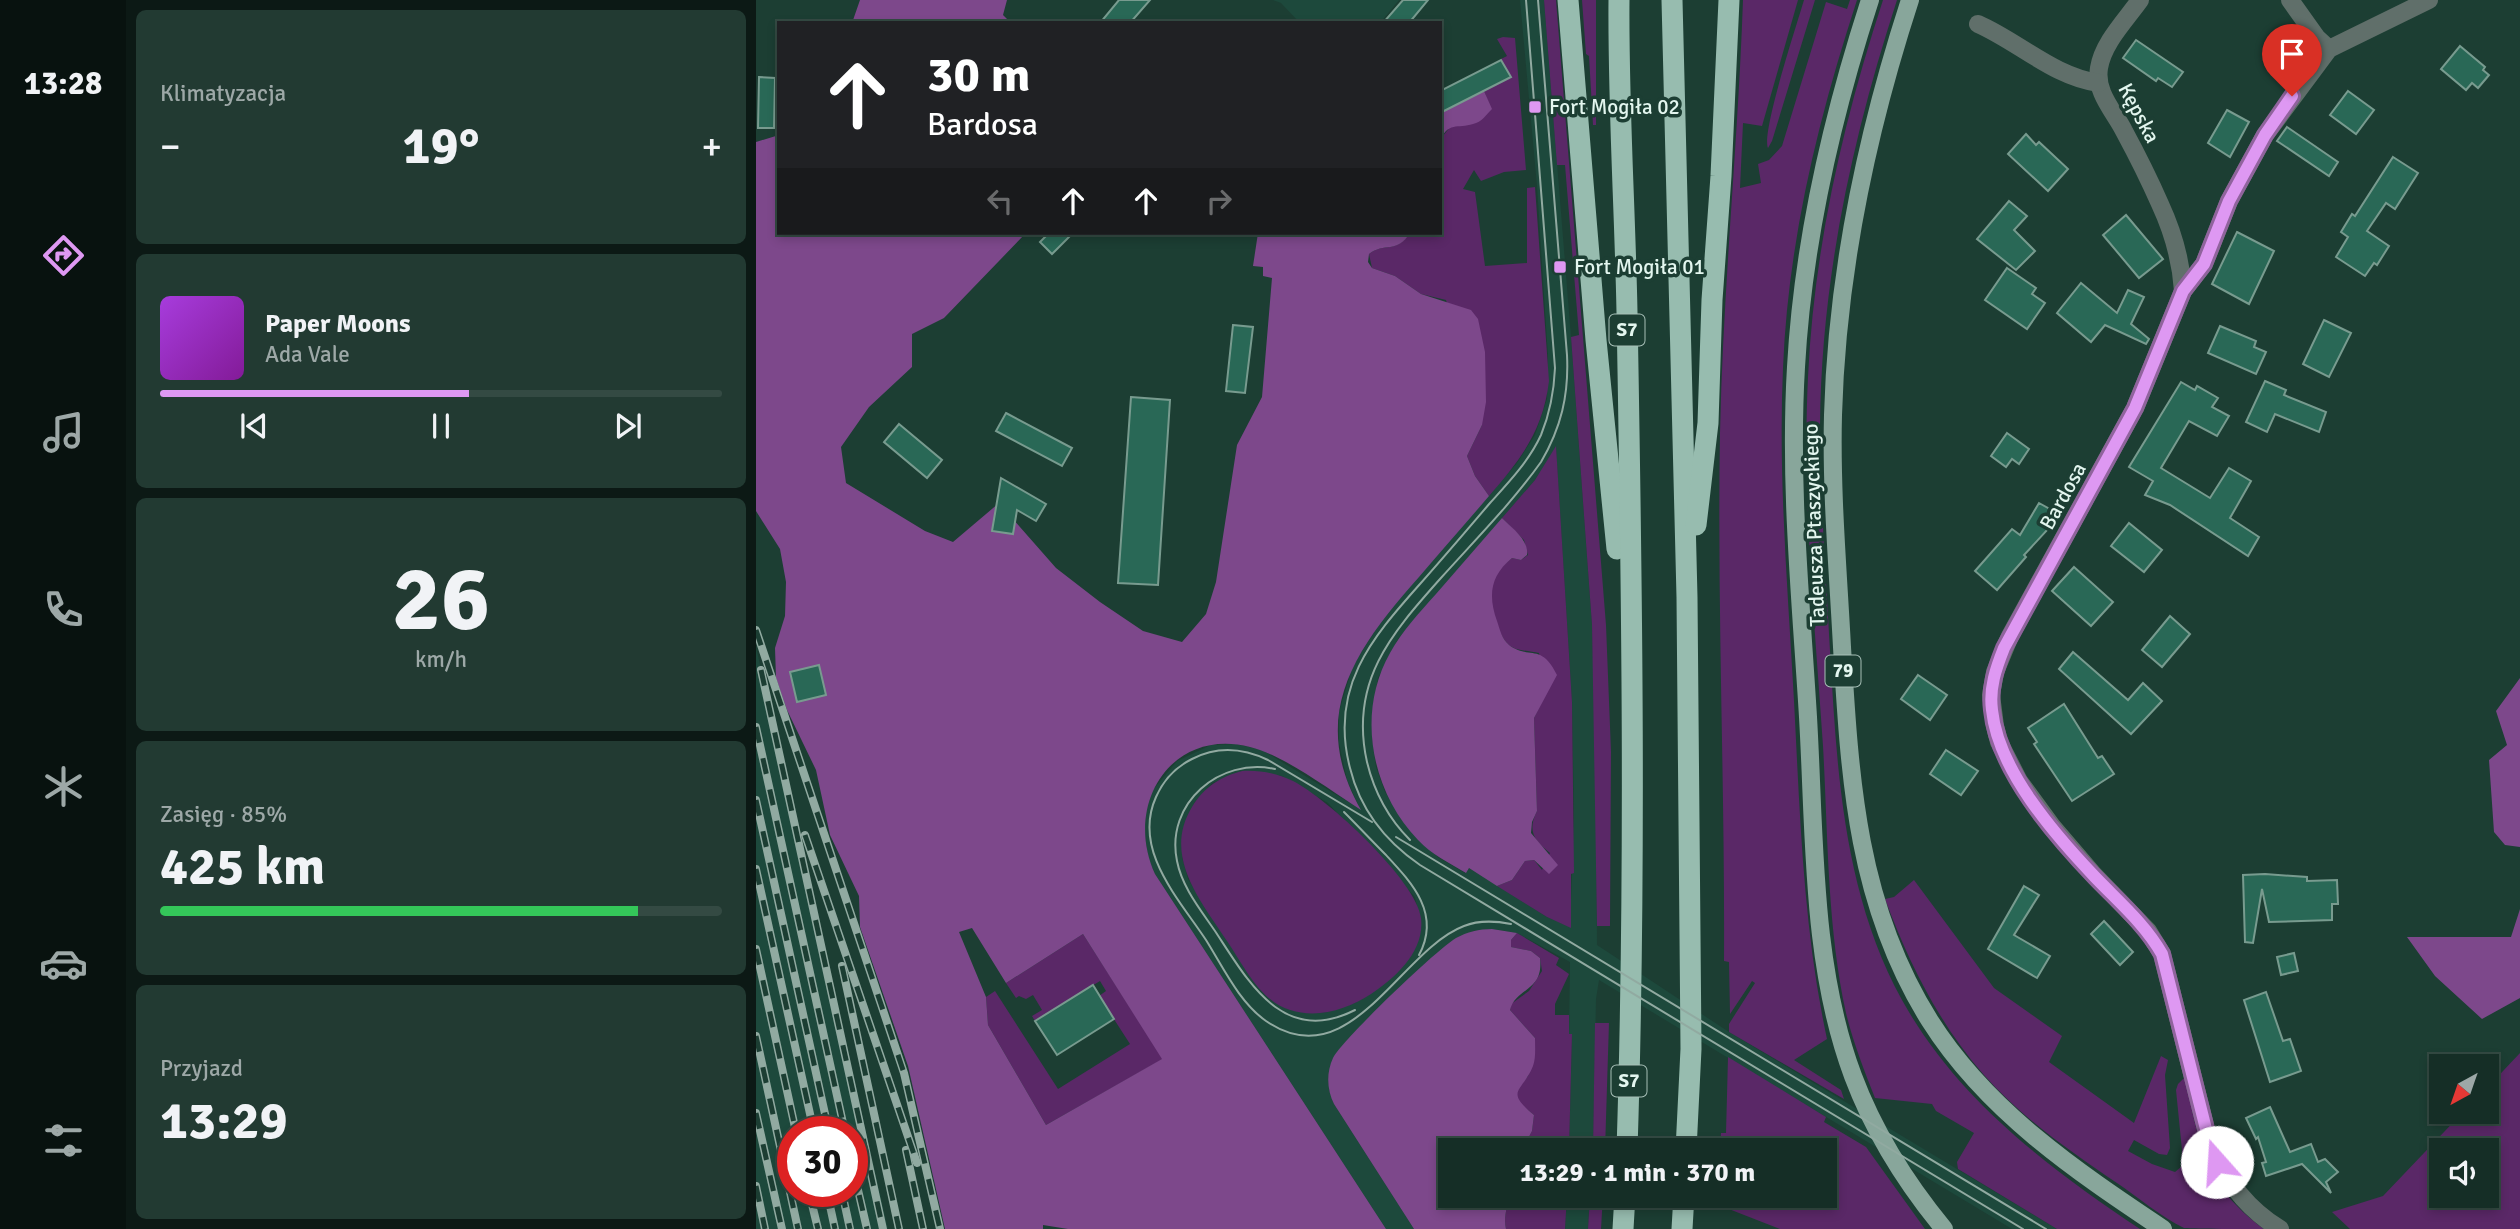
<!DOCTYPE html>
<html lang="pl">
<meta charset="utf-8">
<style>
body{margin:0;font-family:Signika,sans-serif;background:#223a32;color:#f1f3f6;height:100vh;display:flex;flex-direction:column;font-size:26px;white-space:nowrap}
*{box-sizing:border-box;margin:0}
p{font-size:23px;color:#9da8a7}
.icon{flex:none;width:38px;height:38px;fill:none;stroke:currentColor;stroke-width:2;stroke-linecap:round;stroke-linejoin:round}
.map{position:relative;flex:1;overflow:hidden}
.details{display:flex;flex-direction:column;gap:10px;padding:10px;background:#0c1915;width:630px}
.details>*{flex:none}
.guide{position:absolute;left:21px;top:21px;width:665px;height:214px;border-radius:0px;box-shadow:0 4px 10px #0003,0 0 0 2px #344a43;background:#202124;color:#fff;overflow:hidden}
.needle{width:46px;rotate:220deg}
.controls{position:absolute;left:1673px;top:1054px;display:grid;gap:14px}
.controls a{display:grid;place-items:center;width:70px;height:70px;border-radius:0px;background:#152e26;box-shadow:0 4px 10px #0003,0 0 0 2px #344a43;font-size:35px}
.speed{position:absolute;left:21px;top:1116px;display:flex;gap:14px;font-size:35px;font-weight:700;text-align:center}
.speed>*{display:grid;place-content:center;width:91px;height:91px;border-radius:50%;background:#152e26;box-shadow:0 4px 10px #0003,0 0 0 2px #344a43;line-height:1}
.speed .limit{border:10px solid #d22;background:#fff;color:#111}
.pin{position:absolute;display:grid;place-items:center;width:60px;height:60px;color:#fff;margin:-72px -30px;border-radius:50% 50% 50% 0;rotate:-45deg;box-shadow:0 0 7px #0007}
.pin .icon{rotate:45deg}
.me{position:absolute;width:77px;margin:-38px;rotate:341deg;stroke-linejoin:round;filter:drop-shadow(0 0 5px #0008)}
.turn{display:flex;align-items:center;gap:24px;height:147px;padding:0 35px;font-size:32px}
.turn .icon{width:91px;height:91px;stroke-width:2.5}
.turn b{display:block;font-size:49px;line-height:60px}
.lanes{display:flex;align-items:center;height:66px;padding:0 35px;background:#0003;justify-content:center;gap:35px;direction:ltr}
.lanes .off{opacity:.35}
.big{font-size:52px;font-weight:800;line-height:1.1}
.details .card{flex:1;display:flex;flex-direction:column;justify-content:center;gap:10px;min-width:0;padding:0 24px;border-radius:10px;background:#223a32}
.details .dial{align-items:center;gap:0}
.dial b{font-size:91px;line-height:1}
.song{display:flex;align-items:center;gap:21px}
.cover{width:84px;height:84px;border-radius:10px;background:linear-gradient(135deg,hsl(280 70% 55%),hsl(290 70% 35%))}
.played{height:7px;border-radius:4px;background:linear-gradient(90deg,#de98f2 55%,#344a43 55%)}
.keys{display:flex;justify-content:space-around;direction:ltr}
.heat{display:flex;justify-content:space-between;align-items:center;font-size:38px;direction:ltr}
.charge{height:10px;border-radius:5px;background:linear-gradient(90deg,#34c759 85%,#344a43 0)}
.trip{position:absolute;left:682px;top:1138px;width:399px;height:70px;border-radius:0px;background:#152e26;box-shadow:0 4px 10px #0003,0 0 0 2px #344a43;font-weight:800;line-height:70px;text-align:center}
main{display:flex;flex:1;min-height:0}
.dock{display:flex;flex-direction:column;width:126px;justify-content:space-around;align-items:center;background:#08120f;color:#9da8a7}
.dock .icon{width:49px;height:49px}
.dock .selected{color:#de98f2}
.dock b{font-size:32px;color:#f1f3f6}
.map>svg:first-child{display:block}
</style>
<main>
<nav class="dock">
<b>13:28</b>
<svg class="icon selected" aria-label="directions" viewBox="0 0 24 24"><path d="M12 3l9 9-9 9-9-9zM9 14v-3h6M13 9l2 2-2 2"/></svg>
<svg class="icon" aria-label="music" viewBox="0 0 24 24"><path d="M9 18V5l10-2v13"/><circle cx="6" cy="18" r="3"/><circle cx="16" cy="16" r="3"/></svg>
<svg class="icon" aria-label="phone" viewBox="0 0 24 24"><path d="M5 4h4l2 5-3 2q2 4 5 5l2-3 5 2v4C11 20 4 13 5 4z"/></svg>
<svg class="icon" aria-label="climate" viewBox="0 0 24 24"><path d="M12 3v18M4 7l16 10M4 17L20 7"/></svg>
<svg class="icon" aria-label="car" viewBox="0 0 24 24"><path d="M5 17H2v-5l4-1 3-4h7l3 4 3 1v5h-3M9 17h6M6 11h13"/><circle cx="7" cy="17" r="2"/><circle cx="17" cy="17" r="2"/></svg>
<svg class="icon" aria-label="filters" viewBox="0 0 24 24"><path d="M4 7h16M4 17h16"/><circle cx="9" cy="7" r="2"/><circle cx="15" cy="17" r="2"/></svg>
</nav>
<section class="details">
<div class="card"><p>Klimatyzacja</p>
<div class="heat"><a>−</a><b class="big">19°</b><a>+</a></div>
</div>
<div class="card">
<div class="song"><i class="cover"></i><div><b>Paper Moons</b><p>Ada Vale</p></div></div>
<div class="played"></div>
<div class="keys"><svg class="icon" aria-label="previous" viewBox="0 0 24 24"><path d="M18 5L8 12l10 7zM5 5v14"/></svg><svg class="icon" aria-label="pause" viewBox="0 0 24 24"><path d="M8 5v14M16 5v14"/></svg><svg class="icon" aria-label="next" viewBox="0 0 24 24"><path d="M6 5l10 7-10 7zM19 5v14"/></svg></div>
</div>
<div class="card dial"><b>26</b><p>km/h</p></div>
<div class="card"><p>Zasięg · 85%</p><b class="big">425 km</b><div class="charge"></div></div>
<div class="card"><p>Przyjazd</p><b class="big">13:29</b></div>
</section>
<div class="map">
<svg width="1764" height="1229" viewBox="0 0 1764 1229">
<rect width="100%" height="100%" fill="#1c3e33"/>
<!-- built -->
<g fill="#1d493c" fill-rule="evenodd">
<polygon points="517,0 643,0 624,23 544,23 525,3"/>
<path d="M764,0H788L815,337L836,625L840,758L841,945L973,1032L1301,1229H1256L843,980L840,999L837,1150H813L816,1035L813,1034L814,962L761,933L736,929L717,931L693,943L591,1040L574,1066L573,1089L578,1104L658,1229H630L399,874L392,858L387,821L396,791L421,761L455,745L480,744L506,750L604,809L591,780L583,743V712L597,665L630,614L761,463L779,435L791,399L792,357L781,186ZM800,448L816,702L818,816L814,927L791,917L713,868L709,873L683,858L662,840L629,792L620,767L616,739L617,707L622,678L642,639L779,480ZM486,771L526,776L572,803L659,897L665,926L654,957L624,987L599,1003L572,1012L555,1013L534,1010L515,1000L498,981L432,879L426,857L438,803L456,783Z"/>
<path d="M0,647L132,1229H0ZM37,1132H96V1192H37Z"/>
<polygon points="811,1195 834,1195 832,1229 809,1229"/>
</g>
<!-- green -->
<g fill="#5a2867" fill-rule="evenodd">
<polygon points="788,0 800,0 850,625 855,752 854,926 841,926 836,625 815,337 823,335 809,165 801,165"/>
<polygon points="826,0 840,0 840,125 837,125 833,56 830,54"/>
<path d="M987,0H1042L1006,126L987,123L984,188L1005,183L1002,164L1013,160L1026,146L1070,2L1091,9L1094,0H1101C1062,119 1032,242 1027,368C1022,479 1032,590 1038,701C1044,814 1047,928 1071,1039L1038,1060L1085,1090L1088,1099L973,1032V1024L999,983L996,981L974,1014L973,962L968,961C969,785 961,609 964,433C967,288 982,144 987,0Z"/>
<path d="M1048,0H1059L1016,141L1012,148C1005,133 1041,24 1048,0Z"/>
<path d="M1127,0H1141C1096,138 1065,281 1064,427C1064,501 1070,576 1074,651C1081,771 1087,892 1146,1000C1201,1099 1291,1167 1384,1229H1301L1202,1169L1201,1162L1218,1133L1180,1111L1176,1104L1119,1098C1108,1070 1097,1042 1090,1013C1071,926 1072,834 1067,746C1059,624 1046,500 1052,377C1058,248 1087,122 1127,0Z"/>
<path d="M747,37L759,38L770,170L748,172L725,181L718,170L707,189L719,192L729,266L771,263V188L779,187L793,381C787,431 765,459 733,496L719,476L711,456L726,425L690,300L665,294L639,276L616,268L613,254C628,242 640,254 654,233H684L686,137L695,126C715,122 720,127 735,109L728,91L754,77L745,59L751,56L741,39Z"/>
<path d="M800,446L816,702L818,873L815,874V928L791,917L741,886L756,880L769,861L778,860L786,870L794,853C778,840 771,831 781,811L778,718L788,697L783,653C775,651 763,651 756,647C742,640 731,599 735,585C738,574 747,565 756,558L765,560L772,555L768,540L746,518L779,480Z"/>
<path d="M486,771C504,770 521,773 537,781C571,798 661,881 665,918C669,951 640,977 615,994C592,1009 562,1019 534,1010C504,1001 488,966 471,941C445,901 406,856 436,807C448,787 464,777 486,771Z"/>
<path d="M1158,880L1238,988L1306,1036L1293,1062L1378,1123L1405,1056L1412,1060L1409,1075L1414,1148L1411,1155L1403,1154L1378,1140L1372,1151L1396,1164L1419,1172L1425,1167L1426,1150L1420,1090L1422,1084L1429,1077C1444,1146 1448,1185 1508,1229C1492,1229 1439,1229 1428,1228C1405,1217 1382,1197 1361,1183C1314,1151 1266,1118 1228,1075C1183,1024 1153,963 1129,899L1138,897Z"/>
<polygon points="761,933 803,958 800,965 813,974 799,1004 799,1015 813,1015 813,1034 816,1034 813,1150 766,1150 776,1131 778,1115 763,1103 760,1096 763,1087 772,1076 779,1038 754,1010 755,1004 773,991 786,971 784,958 775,951 755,947 755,940"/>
<polygon points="327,934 407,1059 290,1125 232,1025 230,997 239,991 302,1089 374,1044 343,996 350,991 344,981 279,1021 276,1016 286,1010 277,995 270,999 263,996 260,998 250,983"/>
<polygon points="839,1023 853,1023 849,1150 837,1150"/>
<path d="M1764,1053V1229H1594L1576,1212L1627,1196L1708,1111H1731V1088ZM1685,1150H1731V1195H1685Z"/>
<polygon points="972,1057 1070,1117 1068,1122 1110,1147 1169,1229 1024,1229 960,1204 960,1195 1069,1195 1069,1150 964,1150 965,1133 970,1133"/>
<path d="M752,1195H811L809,1229H750C747,1217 752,1208 752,1195Z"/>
<polygon points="834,1195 847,1195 845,1229 832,1229"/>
</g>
<!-- forest -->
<g fill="#7d488b" fill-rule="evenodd">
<polygon points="104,0 251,0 247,15 255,23 96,23"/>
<path d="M728,91L736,109C730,115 726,122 717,124C702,129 691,121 684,142V113Z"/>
<path d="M23,135V233H270L188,318L156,334V367L113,407L85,447L90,483L169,531L197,542L243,503L300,568L344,602L387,631L426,642L450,614L460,582L481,445L506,397L516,278L507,276V267L497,266L502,233H654C641,254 628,242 613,254L612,262L616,268L639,276L665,294L715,310L722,319L729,352L730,402L726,425L711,456L719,476L733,496C710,523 686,550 663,577C600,648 551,715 605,810C575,791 528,755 494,747C416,727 367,804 399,874L630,1229H312L287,1225V1229H189L152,1066L104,927L103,896L74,835L60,770L31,710L20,678L19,648L29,616L30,582L24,549L0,511V142ZM216,928L250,983L327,934L406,1059L290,1125L232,1025L230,997L203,932Z"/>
<path d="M746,518C756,528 773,540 771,555L765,560L756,558C734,576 732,596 741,621C744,630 746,639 753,645C773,660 785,642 801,675L778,718L781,811L776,822L775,833L802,865L793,874L778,860L769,861L756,880L741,886L713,868L710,873C693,863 675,854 662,840C615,791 600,713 634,653C646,631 663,613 680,594C702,569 724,543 746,518Z"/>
<polygon points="1764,678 1764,847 1749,845 1738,832 1733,760 1751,745 1740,711"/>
<polygon points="1764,909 1764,998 1726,1019 1679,976 1651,937 1755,937"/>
<path d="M736,929L761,933L755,940V947L775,951L784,958C788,992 760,987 754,1010L779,1038C779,1047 780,1058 777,1066C766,1093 748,1090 778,1115L776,1131L766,1150H695V1195H752C752,1208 747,1217 750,1229H658L578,1104C571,1090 570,1073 577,1058C586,1040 681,949 700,938C711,932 723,929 736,929Z"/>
</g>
<!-- building -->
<g fill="#296856" stroke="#789b8f" stroke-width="2">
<polygon points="363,0 394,0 374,23 344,23"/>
<polygon points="647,0 672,0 653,23 627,23"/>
<polygon points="1380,40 1427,72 1416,87 1402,78 1400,81 1367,58"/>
<polygon points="1704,46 1729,67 1727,70 1733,75 1722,88 1716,83 1710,90 1685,69"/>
<polygon points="745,60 755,77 684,113 684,91"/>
<polygon points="3,77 19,78 18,128 2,128"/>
<polygon points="1592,91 1618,110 1600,134 1574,115"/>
<polygon points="1471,110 1493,122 1474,157 1452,143"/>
<polygon points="1531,127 1582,162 1573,176 1521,141"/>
<polygon points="1270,134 1280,145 1283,142 1312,169 1292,191 1252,154"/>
<polygon points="1637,157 1662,173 1639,209 1630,203 1611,231 1633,246 1621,265 1618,263 1609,276 1580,257 1592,237 1585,232 1596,214 1599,216"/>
<polygon points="1253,201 1271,216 1258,230 1279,251 1260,270 1221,239"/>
<polygon points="1370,215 1407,259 1383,278 1347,235"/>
<polygon points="1481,232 1518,251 1493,304 1456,284"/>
<polygon points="293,233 317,233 296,254 284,242"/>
<polygon points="1251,268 1280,288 1276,294 1289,303 1271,329 1229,300"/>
<polygon points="1325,283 1361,313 1372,290 1388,297 1375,324 1393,339 1390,344 1349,325 1335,342 1301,313"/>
<polygon points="1568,320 1595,333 1573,377 1547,364"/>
<polygon points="477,325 497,327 489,393 470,391"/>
<polygon points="1464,326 1500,341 1498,347 1510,352 1500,374 1452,353"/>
<polygon points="1509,381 1530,390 1528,395 1570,412 1563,432 1519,414 1511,432 1490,422"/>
<polygon points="1425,382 1439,390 1441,386 1462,398 1456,407 1473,416 1461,436 1433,421 1405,468 1454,498 1473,468 1495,481 1474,518 1503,537 1492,556 1414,505 1389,495 1397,481 1373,467"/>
<polygon points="375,397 414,400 402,585 362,583"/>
<polygon points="250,413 316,448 306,466 240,431"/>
<polygon points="143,424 186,460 171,478 128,442"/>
<polygon points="1251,433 1273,449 1263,464 1256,459 1250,467 1235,456"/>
<polygon points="245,478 290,504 280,521 261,510 257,534 236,531"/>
<polygon points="1283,503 1301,513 1293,528 1268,555 1270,557 1241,590 1219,571 1256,529 1264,535"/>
<polygon points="1373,523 1406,550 1388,572 1355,546"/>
<polygon points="1318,567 1357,602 1335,626 1296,591"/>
<polygon points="1414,616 1434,634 1406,667 1386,650"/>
<polygon points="1317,652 1372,700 1387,683 1406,701 1375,734 1303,669"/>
<polygon points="63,665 70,695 41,702 34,672"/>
<polygon points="1162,675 1191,695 1174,720 1145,699"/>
<polygon points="1308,704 1342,758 1346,756 1358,774 1316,801 1278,744 1281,742 1272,728"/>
<polygon points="1190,750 1222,771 1205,795 1174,774"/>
<polygon points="1509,874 1551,877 1551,881 1581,880 1582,904 1576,904 1576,920 1513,922 1506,889 1497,943 1489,942 1487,875"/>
<polygon points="1268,886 1283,895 1258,935 1294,956 1281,978 1232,949"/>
<polygon points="1348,921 1377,952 1364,965 1335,934"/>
<polygon points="1538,953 1542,971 1525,975 1521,957"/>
<polygon points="337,985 358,1019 301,1055 279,1021"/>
<polygon points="1510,992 1527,1041 1534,1039 1545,1071 1514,1082 1488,1000"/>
<polygon points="1514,1107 1534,1152 1555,1144 1562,1162 1569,1159 1582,1172 1570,1182 1575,1193 1546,1164 1510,1176 1506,1163 1510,1162 1502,1137 1500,1139 1490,1118"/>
</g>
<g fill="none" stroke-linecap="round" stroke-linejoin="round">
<!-- street -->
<g stroke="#606f6a" stroke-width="18">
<path d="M1384,0C1369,21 1347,43 1343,68C1339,93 1358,111 1368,131C1381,155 1393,179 1404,204C1417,232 1425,259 1427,291"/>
<polyline points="1534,0 1561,38 1573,49"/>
<path d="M1222,24C1263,42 1298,77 1343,83"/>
<path d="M1524,1229C1491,1209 1469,1180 1454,1145L1406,954L1392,931L1338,875L1296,826L1263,781L1243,742L1239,726L1235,695L1239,672L1254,636L1379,408L1427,291L1448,264L1473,201L1509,135L1573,49L1673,0"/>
</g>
<!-- primary -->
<g stroke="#88a69b" stroke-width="18">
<path d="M1114,0C1075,120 1047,241 1040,367C1033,484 1045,601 1052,717C1059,836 1055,964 1097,1076C1118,1132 1150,1183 1188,1229"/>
<path d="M1154,0C1110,135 1081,272 1077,415C1075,492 1082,570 1086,647C1094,781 1101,905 1174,1021C1231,1111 1320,1171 1407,1229"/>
</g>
<!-- highway -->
<g stroke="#97bcaf" stroke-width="21">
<polyline points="812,0 840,340 861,549"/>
<path d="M863,0C862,104 869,208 871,312C876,591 880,871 871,1150"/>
<polyline points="916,0 931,597 935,1049 930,1150"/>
<polyline points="940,525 952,423 956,300 965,176 973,0"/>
<polyline points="867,1229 869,1195"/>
<polyline points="926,1229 928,1195"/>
</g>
<!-- tram -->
<g stroke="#91aaa1" stroke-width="2">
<path d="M770,0L799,368C798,391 794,413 785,435C773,461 753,482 734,503C711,530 688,557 664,584C615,639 573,688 594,768C604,809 629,841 664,865L1267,1229"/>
<path d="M519,769C464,757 409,803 421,861C426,887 444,909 459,931C492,981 527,1047 599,1010"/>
<path d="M588,812C602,826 616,841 630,855C657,884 685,914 663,955"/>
<path d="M616,822L512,760C487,748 461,746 436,759C420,767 407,781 400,797C376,850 423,899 450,940C467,967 483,1002 510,1021C594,1079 644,950 708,926C723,920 740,921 755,924"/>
<polyline points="640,837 1290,1229"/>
<path d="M654,840C633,819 618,791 611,762C593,682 635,634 684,579C718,541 755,504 785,462C805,428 813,395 811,355L782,0"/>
</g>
<!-- rail casing -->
<g stroke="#91aaa1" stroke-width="8">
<g id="rail">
<polyline points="0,630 148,1073 184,1229"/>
<polyline points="5,670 127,1229"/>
<polyline points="0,727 89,1132"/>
<polyline points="0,800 73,1132"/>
<polyline points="49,835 161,1163"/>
<polyline points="0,869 58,1132"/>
<polyline points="0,949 40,1132"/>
<polyline points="86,966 143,1229"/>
<polyline points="0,1036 42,1229"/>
<polyline points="0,1113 26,1229"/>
<polyline points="150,1150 167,1229"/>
<polyline points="96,1164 111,1229"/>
<polyline points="0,1186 9,1229"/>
<polyline points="53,1192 62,1229"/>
<polyline points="71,1192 79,1229"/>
<polyline points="86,1192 94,1229"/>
</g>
</g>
<!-- rail -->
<use href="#rail" stroke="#1c3e33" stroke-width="5" stroke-dasharray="16" stroke-linecap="butt"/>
</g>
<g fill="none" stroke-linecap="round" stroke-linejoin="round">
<!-- route casing -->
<g stroke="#90639d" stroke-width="18">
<path id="route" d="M1461,1162L1454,1145L1406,954C1389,924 1363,902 1339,877C1299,835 1242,770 1236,710C1233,688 1240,668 1248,648L1379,408L1427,291L1448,264L1473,201L1509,135L1536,96"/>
</g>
<!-- route -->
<use href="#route" stroke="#de98f2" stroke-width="12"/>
</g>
<!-- markers -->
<g fill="#de98f2" stroke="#1c3e33" stroke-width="2.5">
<rect x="772" y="100" width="14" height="14" rx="3.5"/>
<rect x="797" y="260" width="14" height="14" rx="3.5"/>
</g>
<g text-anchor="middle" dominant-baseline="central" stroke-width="7" stroke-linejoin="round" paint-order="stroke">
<!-- shield labels -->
<g fill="#1c3e33" stroke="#a7bfb7" stroke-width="2">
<rect x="853.5" y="314.5" width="35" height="31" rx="5"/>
<rect x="1069.5" y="655.5" width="35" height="31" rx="5"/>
<rect x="855.5" y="1065.5" width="35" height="31" rx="5"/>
</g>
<g font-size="19" font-weight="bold" fill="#e3f6ef">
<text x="871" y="330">S7</text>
<text x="1087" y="671">79</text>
<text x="873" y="1081">S7</text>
</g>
<!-- poi labels -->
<g font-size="21" fill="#e3f6ef" stroke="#1c3e33" text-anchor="start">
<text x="793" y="107">Fort Mogiła 02</text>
<text x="818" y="267">Fort Mogiła 01</text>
</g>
<!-- street labels -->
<g font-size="21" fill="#e3f6ef" stroke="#1c3e33">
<text transform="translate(1383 113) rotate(62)">Kępska</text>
<text transform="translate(1307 496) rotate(-61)">Bardosa</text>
<text transform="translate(1058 525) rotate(-92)">Tadeusza Ptaszyckiego</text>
</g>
</g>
</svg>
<div class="controls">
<a><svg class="needle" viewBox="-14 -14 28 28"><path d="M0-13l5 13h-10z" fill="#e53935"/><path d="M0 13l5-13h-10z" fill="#9da8a7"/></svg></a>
<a><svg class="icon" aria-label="sound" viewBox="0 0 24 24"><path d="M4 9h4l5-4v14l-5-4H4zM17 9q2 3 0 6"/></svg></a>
</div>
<div class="speed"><div class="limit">30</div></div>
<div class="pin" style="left:1536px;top:96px;background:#d93025"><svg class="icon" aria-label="arrive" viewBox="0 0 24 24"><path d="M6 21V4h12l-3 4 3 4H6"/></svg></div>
<svg class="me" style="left:1461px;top:1162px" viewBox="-20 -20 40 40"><circle r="19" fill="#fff"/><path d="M0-13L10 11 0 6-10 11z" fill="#de98f2"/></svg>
<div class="trip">13:29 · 1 min · 370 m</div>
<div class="guide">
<div class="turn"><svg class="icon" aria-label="ahead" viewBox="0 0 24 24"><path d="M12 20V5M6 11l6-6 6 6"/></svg><div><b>30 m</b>Bardosa</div></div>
<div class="lanes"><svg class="icon off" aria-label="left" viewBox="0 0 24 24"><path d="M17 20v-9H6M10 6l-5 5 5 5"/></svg><svg class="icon" aria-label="ahead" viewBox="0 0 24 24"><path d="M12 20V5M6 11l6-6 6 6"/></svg><svg class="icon" aria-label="ahead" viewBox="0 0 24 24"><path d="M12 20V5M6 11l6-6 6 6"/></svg><svg class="icon off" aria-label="right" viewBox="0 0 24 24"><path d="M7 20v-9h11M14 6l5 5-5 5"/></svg></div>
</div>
</div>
</main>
